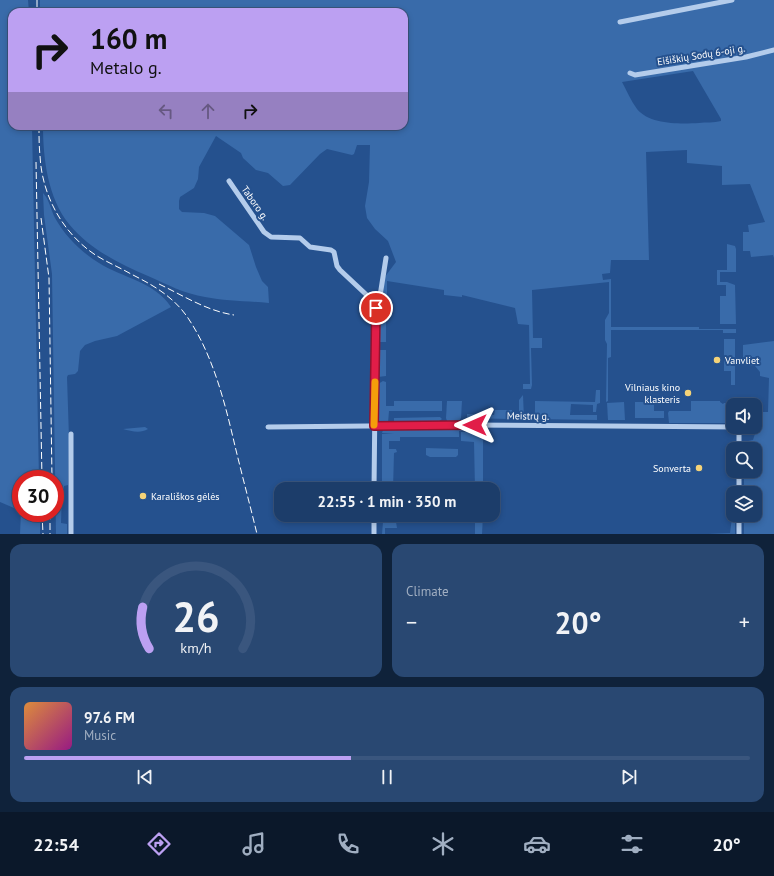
<!DOCTYPE html>
<meta charset="utf-8">
<style>
body{margin:0;font-family:"PT Sans",sans-serif;background:#294872;color:#f1f3f6;height:100vh;display:flex;flex-direction:column;font-size:15px;white-space:nowrap}
*{box-sizing:border-box;margin:0}
p{font-size:13px;color:#a0aec1}
.icon{flex:none;width:22px;height:22px;fill:none;stroke:currentColor;stroke-width:2;stroke-linecap:round;stroke-linejoin:round}
.map{position:relative;height:534px;overflow:hidden}
.details{display:flex;flex-direction:column;gap:10px;padding:10px;background:#0f223a;flex:1}
.details>*{flex:none}
.banner{position:absolute;left:8px;top:8px;width:400px;height:122px;border-radius:12px;box-shadow:0 2px 6px #0003,0 0 0 1px #3a567e;background:#bca0f2;color:#111;overflow:hidden}
.buttons{position:absolute;left:726px;top:398px;display:grid;gap:8px}
.buttons a{display:grid;place-items:center;width:36px;height:36px;border-radius:8px;background:#1c3d6a;box-shadow:0 2px 6px #0003,0 0 0 1px #3a567e;font-size:20px}
.speed{position:absolute;left:12px;top:470px;display:flex;gap:8px;font-size:20px;font-weight:700;text-align:center}
.speed>*{display:grid;place-content:center;width:52px;height:52px;border-radius:50%;background:#1c3d6a;box-shadow:0 2px 6px #0003,0 0 0 1px #3a567e;line-height:1}
.speed .limit{border:6px solid #d22;background:#fff;color:#111}
.pin{position:absolute;display:grid;place-items:center;width:34px;height:34px;color:#fff;margin:-17px;border:2px solid #fff;border-radius:50%;box-shadow:0 1px 4px #0007}
.me{position:absolute;width:44px;margin:-22px;rotate:270deg;stroke-linejoin:round;filter:drop-shadow(0 0 3px #0008)}
.turn{display:flex;align-items:center;gap:14px;height:84px;padding:0 16px;font-size:18px}
.turn .icon{width:52px;height:52px;stroke-width:2.5}
.turn b{display:block;font-size:28px;line-height:34px}
.lanes{display:flex;align-items:center;height:38px;padding:0 16px;background:#0003;justify-content:center;gap:20px;direction:ltr}
.lanes .off{opacity:.35}
.big{font-size:30px;font-weight:800;line-height:1.1}
.details .widget{flex:1;display:flex;flex-direction:column;justify-content:center;gap:6px;min-width:0;padding:0 14px;border-radius:12px;background:#294872}
.details .dial{align-items:center;gap:0}
.dial svg{height:104px;overflow:visible;fill:none;stroke:#3a567e;stroke-width:7;stroke-linecap:round;text-anchor:middle}
.dial text{fill:#f1f3f6;stroke:none}
.song{display:flex;align-items:center;gap:12px}
.cover{width:48px;height:48px;border-radius:6px;background:linear-gradient(135deg,hsl(30 70% 55%),hsl(310 70% 35%))}
.played{height:4px;border-radius:2px;background:linear-gradient(90deg,#bca0f2 45%,#3a567e 45%)}
.keys{display:flex;justify-content:space-around;direction:ltr}
.heat{display:flex;justify-content:space-between;align-items:center;font-size:22px;direction:ltr}
.details .tiles{flex:1;display:grid;gap:10px;grid-template-columns:1fr 1fr}
.widget:last-child{grid-column:span 2}
.trip{position:absolute;left:274px;top:482px;width:226px;height:40px;border-radius:12px;background:#1c3d6a;box-shadow:0 2px 6px #0003,0 0 0 1px #3a567e;font-weight:800;line-height:40px;text-align:center}
.tabs{display:flex;height:64px;justify-content:space-around;align-items:center;background:#0b182a;color:#a0aec1}
.tabs .icon{width:28px;height:28px}
.tabs .active{color:#bca0f2}
.tabs b{font-size:18px;color:#f1f3f6}
.map>svg:first-child{display:block}
</style>
<div class="map">
<svg width="774" height="534" viewBox="0 0 774 534">
<rect width="100%" height="100%" fill="#25518e"/>
<!-- green -->
<g fill="#396baa" fill-rule="evenodd">
<polygon points="0,0 28,0 29,12 12,12 12,126 32,126 39,479 21,479 21,513 40,513 40,534 20,534 21,511 0,502"/>
<path d="M40,0H774V258L773,255L751,257L750,251H743V232H749L748,225L765,222L750,184L722,185V166L687,163V150L646,152L649,260H611L610,273L602,274L603,280L611,279V327H699V329H736V333H723V330H611V357L608,358V401L606,402L607,344L605,340V320L609,313V282L532,290L533,338H542V348H531L532,385L531,389H523V384H530L529,325L518,324L515,308L462,295V297L444,295V290L387,281V297H383L384,278L396,262L388,241L375,229L367,218L365,206L369,182L370,145H357L354,154L352,155L327,149L320,154L290,185L283,186L268,173L256,170L243,158L241,153L216,136L199,167L198,179L194,188L180,197L179,201V209L182,212L204,213L215,216L249,245L256,267L262,281L268,287L269,303C248,301 225,301 205,297C185,294 166,284 148,276C120,264 89,249 69,224C48,198 43,159 43,126H404V12H40ZM693,71L721,119V121C714,123 706,122 699,123C681,124 650,125 637,109C631,101 627,91 622,82Z"/>
<path d="M43,193C49,199 51,210 55,218C65,236 81,252 99,263C123,278 155,282 171,307L117,336L95,341L85,345L80,351L78,371L75,374L68,375L67,377L69,438L68,482V485L64,486V492L62,493L61,523L67,524V534H56L52,274L44,215Z"/>
<polygon points="727,244 735,246 736,249 736,272 720,272 720,282 727,282 735,285 736,324 720,324 720,296 726,296 726,285 717,285 717,270 727,270"/>
<polygon points="379,311 386,312 386,342 378,342"/>
<polygon points="724,339 735,339 735,385 731,385 731,371 724,371"/>
<polygon points="774,341 774,534 744,534 744,515 755,515 755,493 744,493 744,471 755,471 755,449 743,449 743,442 753,440 762,412 768,412 769,378 760,376 760,372 755,366 743,365 743,345"/>
<polygon points="379,350 386,350 386,376 378,377"/>
<polygon points="383,381 386,382 386,406 394,406 394,401 442,401 442,411 389,411 388,423 379,423 378,419 378,384"/>
<polygon points="596,390 600,390 600,403 597,404 596,412 593,412 593,405 571,404 570,415 597,415 597,420 535,419 535,401 595,402"/>
<polygon points="523,395 524,419 519,419 519,400"/>
<polygon points="447,401 462,401 461,418 459,421 447,421 446,418"/>
<polygon points="691,401 720,401 720,402 723,404 724,403 730,403 733,407 733,423 669,423 668,413 669,411 691,411"/>
<polygon points="624,402 625,420 608,420 607,403"/>
<polygon points="635,402 654,402 654,411 664,411 664,418 635,418"/>
<polygon points="495,410 512,410 512,419 467,418 467,414 494,415"/>
<polygon points="440,417 442,419 438,422 395,423 394,421 394,418"/>
<path d="M145,427L148,429C140,434 131,431 123,429Z"/>
<polygon points="483,428 483,430 459,431 459,437 400,437 400,441 389,441 389,449 396,449 397,452 394,453 393,489 382,489 382,434 394,433 382,433 383,430"/>
<polygon points="461,432 483,432 483,489 475,489 474,442 461,441"/>
<polygon points="426,448 458,449 458,455 456,457 430,457 426,455"/>
<polygon points="475,515 483,515 482,534 475,534"/>
<polygon points="732,518 735,520 735,534 708,534 730,533"/>
<polygon points="383,522 396,522 397,528 385,528 385,534 382,534"/>
</g>
<g fill="none" stroke-linecap="round" stroke-linejoin="round">
<!-- minor -->
<g stroke="#b4cceb" stroke-width="5">
<polyline points="620,22 732,0"/>
<polyline points="630,73 635,75 746,57 774,50"/>
<polyline points="229,181 264,232 271,237 300,238 310,247 331,250 334,252 337,266 340,270 372,300 376,308"/>
<polyline points="268,427 465,425 739,427 739,449"/>
<polyline points="374,489 376,308 380,296 386,258"/>
<polyline points="739,493 739,471"/>
<polyline points="71,534 71,434"/>
<polyline points="374,534 374,515"/>
<polyline points="739,534 739,515"/>
</g>
<!-- rail -->
<g stroke="#fff" stroke-width="1" stroke-dasharray="7 3" stroke-linecap="butt">
<polyline points="37,0 37,12"/>
<path d="M39,126C39,136 39,146 40,156C42,195 62,232 94,254C106,262 119,267 131,274C153,285 174,297 188,318C213,355 225,403 235,446C242,475 250,505 257,534"/>
<polyline points="36,162 42,479"/>
<polyline points="41,218 49,278 52,479"/>
<path d="M159,284C182,295 207,311 234,315"/>
<polyline points="42,513 43,534"/>
<polyline points="50,513 50,534"/>
</g>
</g>
<g fill="none" stroke-linecap="round" stroke-linejoin="round">
<!-- route casing -->
<g stroke="#92132f" stroke-width="10">
<polyline id="route" points="376,308 374,426 475,425"/>
</g>
<!-- route -->
<use href="#route" stroke="#e11d48" stroke-width="7"/>
<!-- slow -->
<polyline stroke="#f59e0b" stroke-width="7" points="374,425 375,382"/>
</g>
<!-- markers -->
<g fill="#f5d378" stroke="#25518e" stroke-width="1.5">
<circle cx="717" cy="360" r="4"/>
<circle cx="688" cy="393" r="4"/>
<circle cx="699" cy="468" r="4"/>
<circle cx="143" cy="496" r="4"/>
</g>
<g text-anchor="middle" dominant-baseline="central" stroke-width="4" stroke-linejoin="round" paint-order="stroke">
<!-- street labels -->
<g font-size="10" fill="#fff" stroke="#25518e">
<text transform="translate(701 55) rotate(-9)">Eišiškių Sodų 6-oji g.</text>
<text transform="translate(255 203) rotate(55)">Taboro g.</text>
<text transform="translate(528 416) rotate(1)">Meistrų g.</text>
</g>
<!-- poi labels -->
<g font-size="10" fill="#fff" stroke="#25518e" text-anchor="start">
<text x="725" y="360">Vanvliet</text>
<text x="680" y="387" text-anchor="end">Vilniaus kino<tspan x="680" dy="12">klasteris</tspan></text>
<text x="691" y="468" text-anchor="end">Sonverta</text>
<text x="151" y="496">Karališkos gėlės</text>
</g>
</g>
</svg>
<div class="buttons">
<a><svg class="icon" aria-label="sound" viewBox="0 0 24 24"><path d="M4 9h4l5-4v14l-5-4H4zM17 9q2 3 0 6"/></svg></a>
<a><svg class="icon" aria-label="search" viewBox="0 0 24 24"><circle cx="10" cy="10" r="6"/><path d="M15 15l6 6"/></svg></a>
<a><svg class="icon" aria-label="layers" viewBox="0 0 24 24"><path d="M12 4l9 5-9 5-9-5zM3 14l9 5 9-5"/></svg></a>
</div>
<div class="speed"><div class="limit">30</div></div>
<div class="pin" style="left:376px;top:308px;background:#d93025"><svg class="icon" aria-label="arrive" viewBox="0 0 24 24"><path d="M6 21V4h12l-3 4 3 4H6"/></svg></div>
<svg class="me" style="left:475px;top:425px" viewBox="-20 -20 40 40"><path d="M0-17L14 15 0 8-14 15z" fill="#e11d48" stroke="#fff" stroke-width="4"/></svg>
<div class="trip">22:55 · 1 min · 350 m</div>
<div class="banner">
<div class="turn"><svg class="icon" aria-label="right" viewBox="0 0 24 24"><path d="M7 20v-9h11M14 6l5 5-5 5"/></svg><div><b>160 m</b>Metalo g.</div></div>
<div class="lanes"><svg class="icon off" aria-label="left" viewBox="0 0 24 24"><path d="M17 20v-9H6M10 6l-5 5 5 5"/></svg><svg class="icon off" aria-label="ahead" viewBox="0 0 24 24"><path d="M12 20V5M6 11l6-6 6 6"/></svg><svg class="icon" aria-label="right" viewBox="0 0 24 24"><path d="M7 20v-9h11M14 6l5 5-5 5"/></svg></div>
</div>
</div>
<section class="details">
<div class="tiles">
<div class="widget dial"><svg viewBox="0 0 100 80">
<path d="M14 69A42 42 0 1 1 86 69"/>
<path d="M14 69A42 42 0 0 1 9 37" stroke="#bca0f2"/>
<text x="50" y="56" font-size="32" font-weight="700">26</text>
<text x="50" y="72" font-size="11">km/h</text>
</svg></div>
<div class="widget"><p>Climate</p>
<div class="heat"><a>−</a><b class="big">20°</b><a>+</a></div>
</div>
<div class="widget">
<div class="song"><i class="cover"></i><div><b>97.6 FM</b><p>Music</p></div></div>
<div class="played"></div>
<div class="keys"><svg class="icon" aria-label="previous" viewBox="0 0 24 24"><path d="M18 5L8 12l10 7zM5 5v14"/></svg><svg class="icon" aria-label="pause" viewBox="0 0 24 24"><path d="M8 5v14M16 5v14"/></svg><svg class="icon" aria-label="next" viewBox="0 0 24 24"><path d="M6 5l10 7-10 7zM19 5v14"/></svg></div>
</div>
</div>
</section>
<nav class="tabs">
<b>22:54</b>
<svg class="icon active" aria-label="directions" viewBox="0 0 24 24"><path d="M12 3l9 9-9 9-9-9zM9 14v-3h6M13 9l2 2-2 2"/></svg>
<svg class="icon" aria-label="music" viewBox="0 0 24 24"><path d="M9 18V5l10-2v13"/><circle cx="6" cy="18" r="3"/><circle cx="16" cy="16" r="3"/></svg>
<svg class="icon" aria-label="phone" viewBox="0 0 24 24"><path d="M5 4h4l2 5-3 2q2 4 5 5l2-3 5 2v4C11 20 4 13 5 4z"/></svg>
<svg class="icon" aria-label="climate" viewBox="0 0 24 24"><path d="M12 3v18M4 7l16 10M4 17L20 7"/></svg>
<svg class="icon" aria-label="car" viewBox="0 0 24 24"><path d="M5 17H2v-5l4-1 3-4h7l3 4 3 1v5h-3M9 17h6M6 11h13"/><circle cx="7" cy="17" r="2"/><circle cx="17" cy="17" r="2"/></svg>
<svg class="icon" aria-label="filters" viewBox="0 0 24 24"><path d="M4 7h16M4 17h16"/><circle cx="9" cy="7" r="2"/><circle cx="15" cy="17" r="2"/></svg>
<b>20°</b>
</nav>
